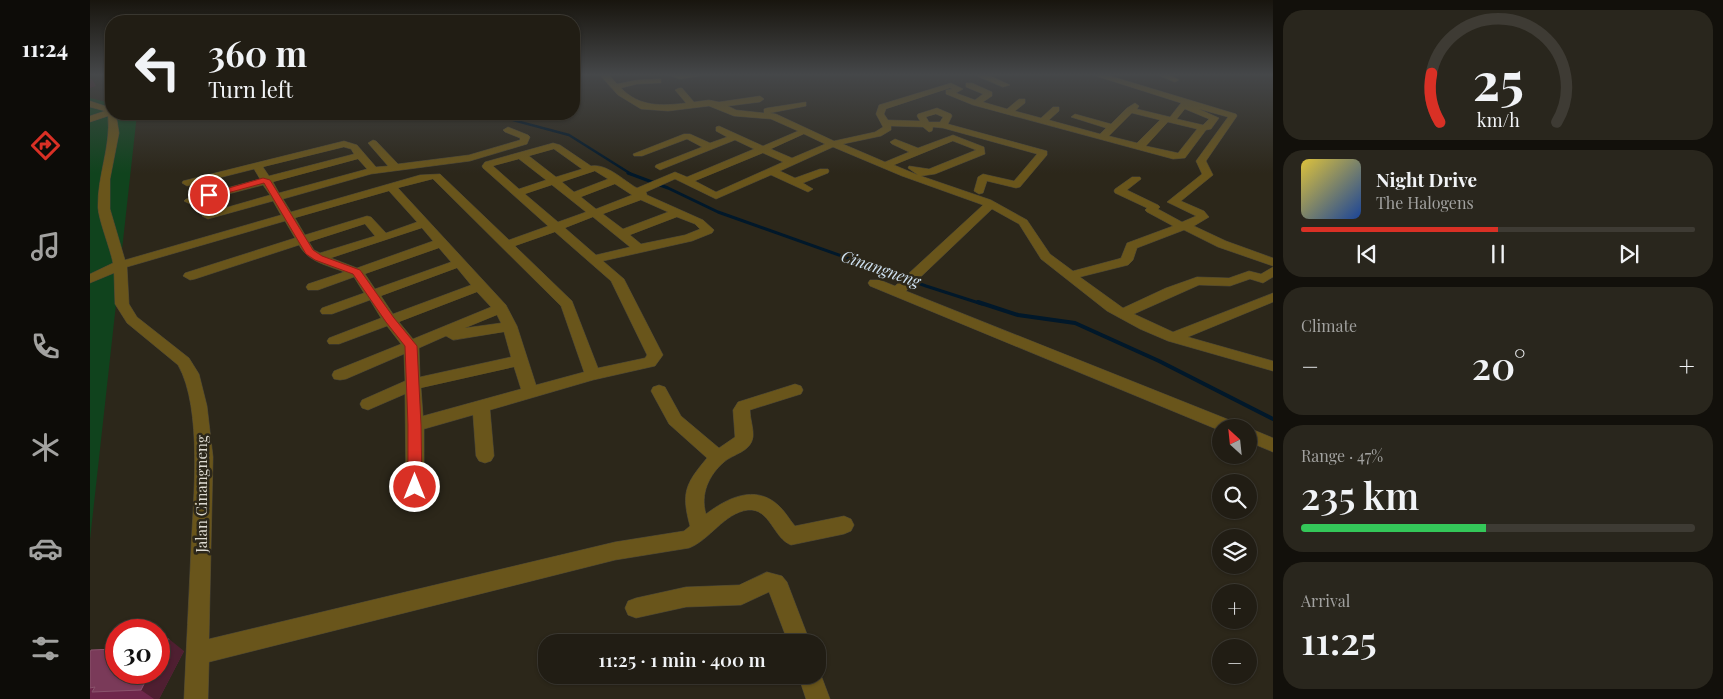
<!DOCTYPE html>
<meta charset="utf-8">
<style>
body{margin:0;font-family:"Playfair Display",serif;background:#29261d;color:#f1f3f6;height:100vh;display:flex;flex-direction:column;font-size:19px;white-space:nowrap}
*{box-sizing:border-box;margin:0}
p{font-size:16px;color:#a2a2a0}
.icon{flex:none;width:28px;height:28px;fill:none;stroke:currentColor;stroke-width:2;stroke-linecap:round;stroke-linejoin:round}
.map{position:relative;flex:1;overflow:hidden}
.details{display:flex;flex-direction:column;gap:10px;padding:10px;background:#12100b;width:450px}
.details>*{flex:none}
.hud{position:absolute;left:15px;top:15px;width:475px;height:105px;border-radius:20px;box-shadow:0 1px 4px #0004,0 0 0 1px #3e3b34;background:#211d14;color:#f1f3f6;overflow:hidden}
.needle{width:32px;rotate:333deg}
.fabs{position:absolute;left:1122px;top:419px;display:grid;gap:10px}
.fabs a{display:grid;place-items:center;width:45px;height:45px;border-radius:50%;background:#211d14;box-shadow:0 1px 4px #0004,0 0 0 1px #3e3b34;font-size:25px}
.speed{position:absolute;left:15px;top:619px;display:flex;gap:10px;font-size:25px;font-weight:700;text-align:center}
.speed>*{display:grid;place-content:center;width:65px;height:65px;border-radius:50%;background:#211d14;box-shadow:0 1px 4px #0004,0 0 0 1px #3e3b34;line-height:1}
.speed .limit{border:8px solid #d22;background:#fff;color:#111}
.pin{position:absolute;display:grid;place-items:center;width:42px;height:42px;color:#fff;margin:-21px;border:2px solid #fff;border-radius:50%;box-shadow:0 1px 5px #0007}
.me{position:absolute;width:55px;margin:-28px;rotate:0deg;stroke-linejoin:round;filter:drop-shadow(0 0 4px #0008)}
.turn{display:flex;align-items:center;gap:18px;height:105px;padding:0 20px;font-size:22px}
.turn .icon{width:65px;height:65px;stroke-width:2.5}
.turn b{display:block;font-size:35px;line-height:42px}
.big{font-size:38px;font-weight:600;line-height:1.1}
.details .widget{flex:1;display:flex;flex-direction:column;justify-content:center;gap:8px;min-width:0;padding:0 18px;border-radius:20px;background:#29261d}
.details .dial{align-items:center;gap:0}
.dial svg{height:130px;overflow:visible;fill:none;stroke:#3e3b34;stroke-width:7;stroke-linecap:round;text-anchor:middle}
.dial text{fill:#f1f3f6;stroke:none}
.song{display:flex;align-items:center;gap:15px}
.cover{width:60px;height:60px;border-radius:8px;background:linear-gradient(135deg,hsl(50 70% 55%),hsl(220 70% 35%))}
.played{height:5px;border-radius:2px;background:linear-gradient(90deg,#d93025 50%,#3e3b34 50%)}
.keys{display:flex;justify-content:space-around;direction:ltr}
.heat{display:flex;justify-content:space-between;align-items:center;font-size:28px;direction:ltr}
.charge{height:8px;border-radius:4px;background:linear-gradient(90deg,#34c759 47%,#3e3b34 0)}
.trip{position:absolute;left:448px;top:634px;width:288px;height:50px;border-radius:20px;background:#211d14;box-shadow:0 1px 4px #0004,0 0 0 1px #3e3b34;font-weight:600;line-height:50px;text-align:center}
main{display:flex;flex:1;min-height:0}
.tabs{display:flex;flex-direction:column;width:90px;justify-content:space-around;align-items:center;background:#0d0c08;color:#a2a2a0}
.tabs .icon{width:35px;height:35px}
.tabs .active{color:#d93025}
.tabs b{font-size:22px;color:#f1f3f6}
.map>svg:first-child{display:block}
</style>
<main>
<nav class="tabs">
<b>11:24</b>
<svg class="icon active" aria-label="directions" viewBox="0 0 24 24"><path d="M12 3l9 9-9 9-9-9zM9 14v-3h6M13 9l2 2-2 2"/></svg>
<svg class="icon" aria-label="music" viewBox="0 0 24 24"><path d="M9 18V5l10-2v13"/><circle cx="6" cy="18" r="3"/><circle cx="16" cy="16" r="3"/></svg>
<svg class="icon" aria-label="phone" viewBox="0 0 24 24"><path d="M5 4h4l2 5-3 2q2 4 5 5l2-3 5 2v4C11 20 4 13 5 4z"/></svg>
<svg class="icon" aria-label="climate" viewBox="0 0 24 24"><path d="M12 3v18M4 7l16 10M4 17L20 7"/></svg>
<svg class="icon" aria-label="car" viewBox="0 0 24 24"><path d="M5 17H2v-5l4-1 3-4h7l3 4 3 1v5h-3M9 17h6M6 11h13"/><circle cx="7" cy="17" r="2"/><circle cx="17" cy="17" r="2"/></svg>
<svg class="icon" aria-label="filters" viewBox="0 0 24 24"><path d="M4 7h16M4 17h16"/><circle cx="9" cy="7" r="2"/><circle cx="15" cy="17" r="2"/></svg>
</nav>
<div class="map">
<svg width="1183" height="699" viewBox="0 0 1183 699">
<rect width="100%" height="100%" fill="#2c271a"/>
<!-- green -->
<polygon fill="#10431d" points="0,98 21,103 21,114 47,114 0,540"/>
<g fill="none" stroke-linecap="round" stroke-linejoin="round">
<!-- stream-far2 -->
<polyline stroke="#01182a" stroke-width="2.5" points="400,114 479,135 541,174"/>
<!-- stream-far1 -->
<polyline stroke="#01182a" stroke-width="3" points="538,173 578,188 628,212 836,286 892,304"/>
<!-- stream -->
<polyline stroke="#01182a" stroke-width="4" points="888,302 928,315 985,323 1069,361 1183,419"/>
<!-- minor casing -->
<g stroke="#484437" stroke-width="1">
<g id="minor">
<path d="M510,75H519L527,84L547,80L571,79V83H568L547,84L531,88C549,107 572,106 596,103L585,90L589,88H592L604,102L619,100L629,102L670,96L674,99L670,102L638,106L646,110L674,113V109L677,108L716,102V106L680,113L686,114L744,141L785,132L793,127L786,114L789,105L861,83L873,89L866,93L885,100L893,94L876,87V83H882L902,92V96L893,102L917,109L929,99H935V103L925,111L951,118L963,107H969V111L959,120L1010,134L1016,128L981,117L985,114L1021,124L1037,108L1045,103L1049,106L1047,109L1080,117L1091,103L1003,75H1017L1146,114L1147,116L1116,161L1123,175L1091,201L1114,211L1119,217L1104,226L1136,241L1183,258V266L1128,247L1094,230L1047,248L1043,260L1038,265L990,277L1033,308L1076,288L1107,277L1139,278L1159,271L1171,274L1183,267V277L1173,283L1160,279L1140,286L1109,285L1044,314L1083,332L1183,293V302L1098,337L1183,361V371L1078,341L1050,329L1017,311L951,259L929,224L902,209L816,291L1147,423L1149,428H1131V431L780,286L778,283L780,280H790L805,286L893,205L812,176L743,147L690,171L705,178L730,169H738L739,171L738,173L713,183L723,189L718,192L681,175L626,199L585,179L556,192L557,195L613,220L624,230L622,233L602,241L513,261L534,279L573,355L565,366L503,380L400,410L404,456L401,461L395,463L389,461L386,456L383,415L334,429V487L332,492L325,495L318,492L316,487L315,394L278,410L272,408L270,404L272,400L315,381L314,354L256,379L250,380L244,379L242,375L244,371L311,344L297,326L249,344H239L237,341L239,338L291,318L280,300L242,314H232L230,311L232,308L274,293L264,277L228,290H218L216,287L218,284L254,272C237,265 218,262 209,245L105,279L100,280L93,276L95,273L205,238L195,221L37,267L39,304L47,317L99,358L109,374L117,406L123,457L119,639L525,542L594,531L600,526C591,493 595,484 617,458L579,424L561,391L563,387L569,385L575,387L591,416L629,448L645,437L643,410L648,402L705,384L711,386L713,390L711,394L660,410C660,419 664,429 663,437C661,452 643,454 634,462C619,475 610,494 616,514C637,498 665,484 688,505C695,511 699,519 705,526L754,516L761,519L764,525L761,531L754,534L701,545C683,538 680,508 658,510C634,513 620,540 599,548L525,560L119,662L118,699H94C96,649 99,600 101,550C103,500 113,409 88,365L37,323L25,304L24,273L0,283V274L23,263C20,248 9,221 8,208C7,176 21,147 18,116L0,122V116L15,111L0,107V101L21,108V114H26L29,133L20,179V209L35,260L191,215L183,201L118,219L112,216L114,214L180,195L173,185L100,204L94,201L96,199L170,179L164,169L97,186L92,183L93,181L254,141L267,145L286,167L298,166L278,143L283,140L286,141L308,164L379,155L430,140V138L415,132L413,130L418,127L438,135L440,137L437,144L380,161L281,174L193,199L201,212L330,175L350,174L419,240L458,226L393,168L392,166L395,162L463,143L470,145L501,166C517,163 534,181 547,188L585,172L597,177L664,149L645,140L570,170L565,167L566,165L612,147L597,139L552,156H544L543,154L594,134H600L620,143L637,137L626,131V127L629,126L673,146L708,131L681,119L644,116L619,106L578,111L551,109L528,95ZM860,88L862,89L856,90V94L883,105L1083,159L1095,158L1116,130L1121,129L1129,118L1109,109L1138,117L1106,161L1112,174L1077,202L1106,216L1092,222L1068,209L1070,207L1068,205L1037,190L1051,179L1050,177H1042L1025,189L1024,191L1025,193L1057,208L1055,210L1057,212L1083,226L1037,243L1031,258L1028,259L983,271L960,254L937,220L901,200L831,176L845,174L895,154L894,147L863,135L828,148L805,139L800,142L802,144L819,152L795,162L753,144L791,136L801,130V126L833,127L839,132L842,131L843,127L853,128L947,154L924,181L893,174L888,177L884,191L889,194L893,193L897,181L926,188L930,187L957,155V151L858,124L862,116L861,114L847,108L828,114L827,116L830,121L798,120L794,114L796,109ZM1095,109L1119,119L1113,125L1087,119ZM1042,113L1070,120L1047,143L1019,136ZM846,114L853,117L850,122H839L836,117ZM1078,122L1107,129L1088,153L1056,146ZM714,134L735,144L702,158L681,149ZM863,141L886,150L839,169L819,166L818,168L828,175L804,165ZM254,147L261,149L264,154L179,176L173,167ZM464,149L492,169L466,177L439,156ZM673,153L693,162L626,192L605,181ZM268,159L277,169L189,193L183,182ZM429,159L456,180L429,189L403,166ZM505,171L518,179L484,192L472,182ZM343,179L471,306L494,372L446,385L427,326L416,305L308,188ZM525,184L542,195L506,209L491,197ZM462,185L496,212L468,222L435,194ZM299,191L327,222L296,233L281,217L277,216L215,235L205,218ZM551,200L578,212L533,229L513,214ZM503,217L540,247L506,255L475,228ZM587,217L605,224L610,229L595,235L551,244L540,235ZM275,224L285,236L230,253L224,250L219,242ZM332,228L343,241L267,268L241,258ZM465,232L521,281L557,355L555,358L508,368L482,301L425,246ZM349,248L361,262L285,289L275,274ZM367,268L381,285L303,314L291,296ZM387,292L401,307L323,339L309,322ZM407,315L411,323L375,328ZM414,332L421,357L330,377L329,348L356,336L363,340ZM424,367L431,389L333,416L331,388Z"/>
<polygon points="579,75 615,75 590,79"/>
<polygon points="885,75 898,75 920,85 913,87"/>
<polygon points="1068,75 1080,75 1089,80 1085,82"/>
<polygon points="1159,428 1183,438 1183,452 1159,442"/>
<polygon points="677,572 692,576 697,582 720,642 698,642 679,592 651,605 596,607 546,618 538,615 535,608 538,601 546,598 596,587 649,585"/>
<polygon points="726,666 728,667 740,699 716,699 708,675 726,675"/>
</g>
</g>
<!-- minor -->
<use href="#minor" fill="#69551b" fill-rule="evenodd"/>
</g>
<!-- wall -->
<polygon fill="#6e274b" points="94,651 69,699 0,699 0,652"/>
<!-- shaded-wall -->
<g fill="#4f1f31">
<polygon points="0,79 2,79 6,86 0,88"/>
<polygon points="79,639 94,651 69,699 64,699 51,690 60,672 69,672 69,657"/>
</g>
<!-- building -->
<g fill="#7a3a59" stroke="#8a536c">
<polygon points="69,639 79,639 69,657"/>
<polygon points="26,649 26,672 60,672 51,690 2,692 5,687 0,688 0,652 1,650"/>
</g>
<!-- sky -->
<linearGradient id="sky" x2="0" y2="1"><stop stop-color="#18150e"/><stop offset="0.43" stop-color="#454749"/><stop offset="1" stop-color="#454749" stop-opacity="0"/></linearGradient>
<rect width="1183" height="173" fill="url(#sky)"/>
<!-- route -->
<polygon fill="#d93025" stroke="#8d1f18" points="173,178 180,180 223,250 232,256 270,270 304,318 327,346 331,425 332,487 330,491 325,493 320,491 318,487 318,425 315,346 296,322 263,274 225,260 216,254 174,183 119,198 115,195"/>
<g text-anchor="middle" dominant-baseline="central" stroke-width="5" stroke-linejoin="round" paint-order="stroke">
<!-- street labels -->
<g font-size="15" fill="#dddad1" stroke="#2c271a">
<text transform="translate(111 494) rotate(-90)">Jalan Cinangneng</text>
</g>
<!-- water labels -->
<g font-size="16" font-style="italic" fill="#cee1f1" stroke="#2c271a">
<text transform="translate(791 268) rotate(19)">Cinangneng</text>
</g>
</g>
</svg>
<div class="fabs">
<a><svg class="needle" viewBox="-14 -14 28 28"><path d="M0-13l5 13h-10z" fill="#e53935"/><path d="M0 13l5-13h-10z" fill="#a2a2a0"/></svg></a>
<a><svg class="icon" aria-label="search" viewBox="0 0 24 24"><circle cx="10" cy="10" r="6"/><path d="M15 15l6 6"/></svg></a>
<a><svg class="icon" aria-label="layers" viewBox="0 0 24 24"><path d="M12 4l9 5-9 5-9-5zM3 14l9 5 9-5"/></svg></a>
<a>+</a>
<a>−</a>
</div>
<div class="speed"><div class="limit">30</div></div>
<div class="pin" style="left:119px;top:195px;background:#d93025"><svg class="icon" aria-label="arrive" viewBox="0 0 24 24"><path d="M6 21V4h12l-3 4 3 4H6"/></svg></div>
<svg class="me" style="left:325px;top:487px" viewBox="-20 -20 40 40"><circle r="17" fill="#d93025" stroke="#fff" stroke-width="3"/><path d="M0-11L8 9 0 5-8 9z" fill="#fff"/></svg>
<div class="trip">11:25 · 1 min · 400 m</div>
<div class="hud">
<div class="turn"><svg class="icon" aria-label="left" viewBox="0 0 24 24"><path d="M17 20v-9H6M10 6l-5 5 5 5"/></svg><div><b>360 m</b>Turn left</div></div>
</div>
</div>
<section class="details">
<div class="widget dial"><svg viewBox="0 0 100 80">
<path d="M14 69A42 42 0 1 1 86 69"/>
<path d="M14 69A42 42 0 0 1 9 39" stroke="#d93025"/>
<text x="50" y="56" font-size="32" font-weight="700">25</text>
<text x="50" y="72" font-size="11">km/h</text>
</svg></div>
<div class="widget">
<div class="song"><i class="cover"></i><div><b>Night Drive</b><p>The Halogens</p></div></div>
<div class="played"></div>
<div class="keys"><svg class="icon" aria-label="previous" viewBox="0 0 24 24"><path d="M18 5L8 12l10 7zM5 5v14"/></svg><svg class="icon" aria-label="pause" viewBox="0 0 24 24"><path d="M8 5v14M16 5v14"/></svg><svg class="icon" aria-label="next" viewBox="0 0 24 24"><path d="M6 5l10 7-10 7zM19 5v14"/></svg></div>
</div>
<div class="widget"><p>Climate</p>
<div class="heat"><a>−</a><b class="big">20°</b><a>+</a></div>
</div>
<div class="widget"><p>Range · 47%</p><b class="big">235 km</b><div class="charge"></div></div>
<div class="widget"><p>Arrival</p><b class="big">11:25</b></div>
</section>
</main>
